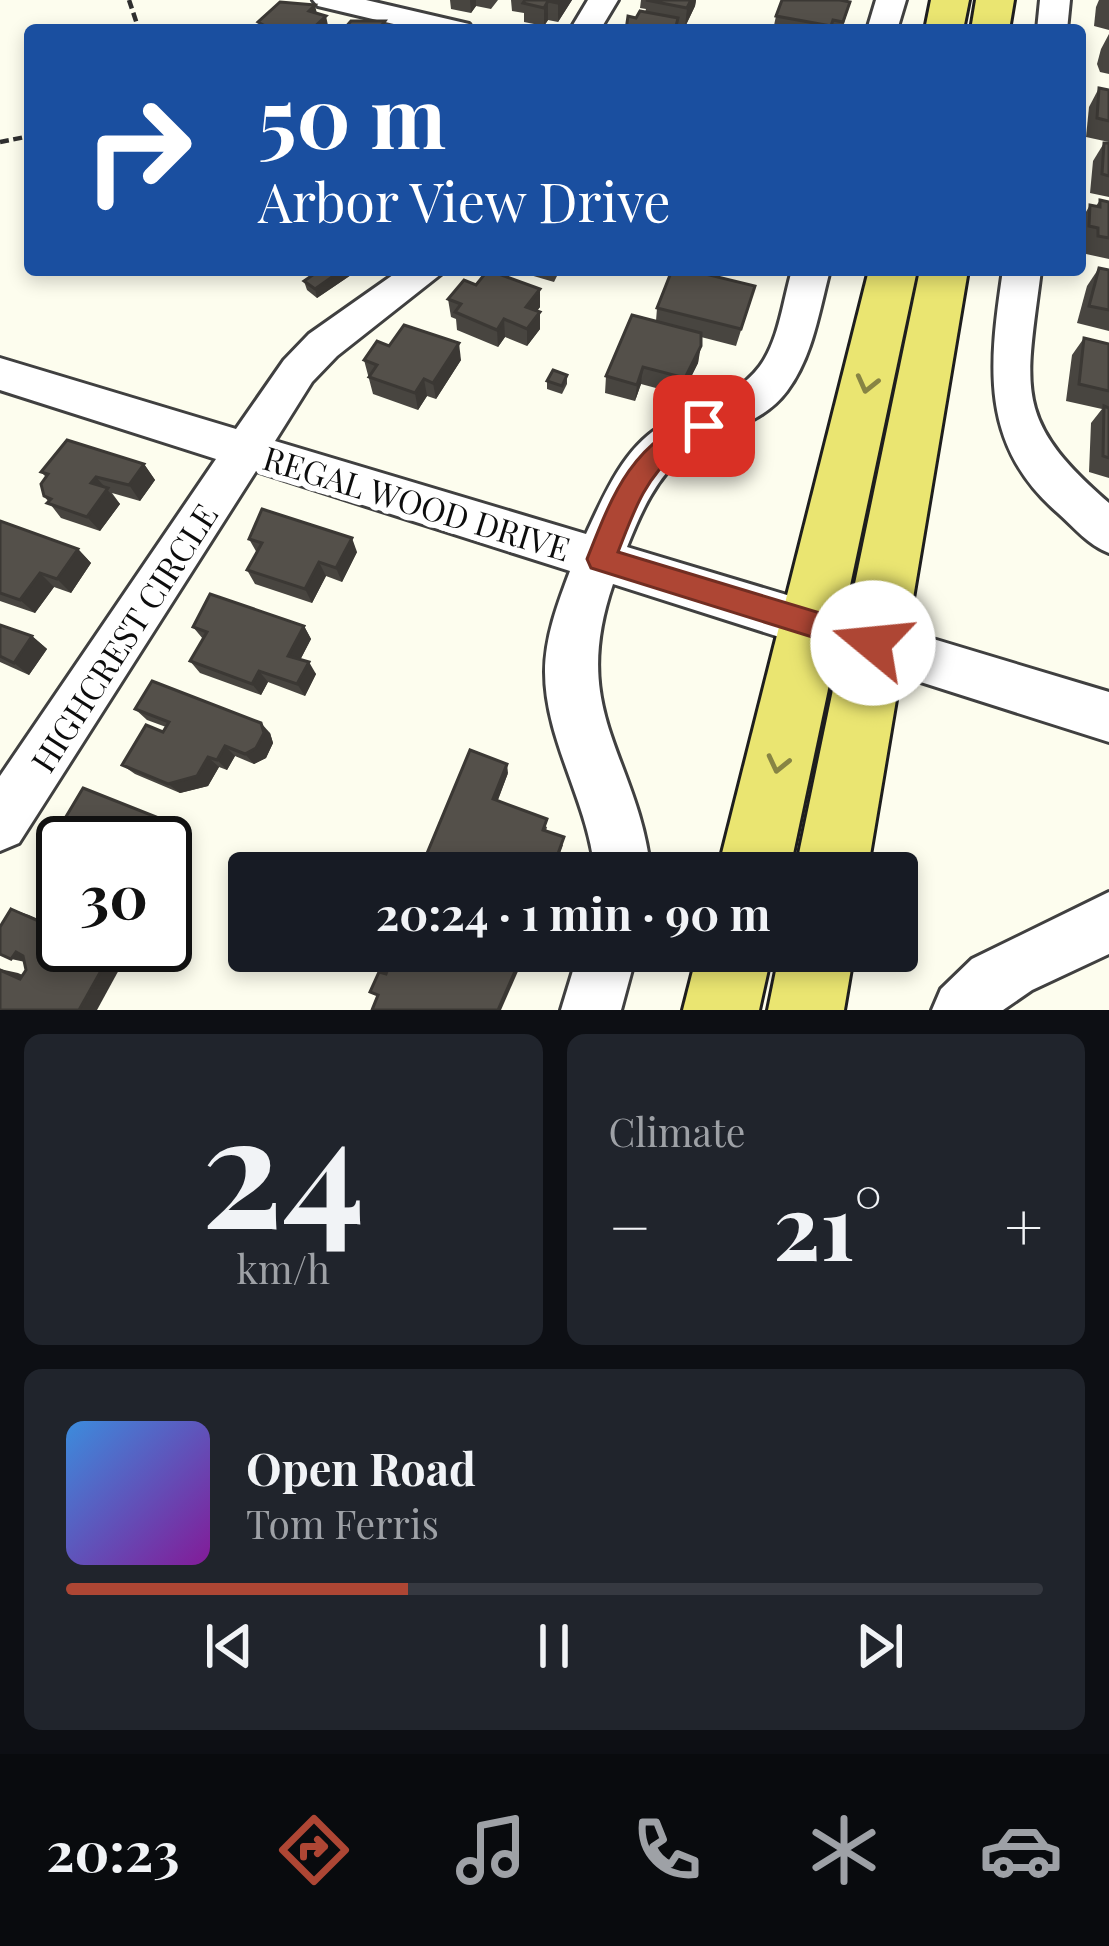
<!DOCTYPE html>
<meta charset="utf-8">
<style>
body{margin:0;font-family:"Playfair Display",serif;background:#20242c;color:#f1f3f6;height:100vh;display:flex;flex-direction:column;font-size:45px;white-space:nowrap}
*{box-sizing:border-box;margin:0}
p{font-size:39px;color:#9ea1a6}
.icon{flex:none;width:66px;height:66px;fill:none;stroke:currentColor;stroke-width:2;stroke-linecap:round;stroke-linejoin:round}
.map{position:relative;height:1010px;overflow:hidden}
.side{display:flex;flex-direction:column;gap:24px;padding:24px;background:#0d0f14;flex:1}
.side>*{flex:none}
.top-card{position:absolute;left:24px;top:24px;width:1062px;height:252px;border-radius:12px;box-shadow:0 6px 18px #0003;background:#1a4fa0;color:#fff;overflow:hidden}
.speed{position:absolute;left:36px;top:816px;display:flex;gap:24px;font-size:60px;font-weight:700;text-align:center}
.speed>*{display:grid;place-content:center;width:156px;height:156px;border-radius:50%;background:#171b24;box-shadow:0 6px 18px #0003;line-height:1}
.speed .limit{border:6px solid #111;border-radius:18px;background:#fff;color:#111}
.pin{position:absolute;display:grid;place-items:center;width:102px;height:102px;color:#fff;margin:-51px;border-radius:24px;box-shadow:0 6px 18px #0006}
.me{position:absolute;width:132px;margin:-66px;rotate:287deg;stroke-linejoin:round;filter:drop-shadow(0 0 9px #0008)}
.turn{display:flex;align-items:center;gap:42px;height:252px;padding:0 36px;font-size:54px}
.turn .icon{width:156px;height:156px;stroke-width:2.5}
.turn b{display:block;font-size:84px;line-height:102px}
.big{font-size:90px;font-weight:700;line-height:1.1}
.side .widget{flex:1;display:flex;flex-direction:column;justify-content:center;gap:18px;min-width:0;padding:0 42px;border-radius:18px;background:#20242c}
.side .dial{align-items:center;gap:0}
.dial b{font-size:156px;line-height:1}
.song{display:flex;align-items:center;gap:36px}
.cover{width:144px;height:144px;border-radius:18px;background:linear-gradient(135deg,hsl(210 70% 55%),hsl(290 70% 35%))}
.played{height:12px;border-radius:6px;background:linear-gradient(90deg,#ae4634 35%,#363941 35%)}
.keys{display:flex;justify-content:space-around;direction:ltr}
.heat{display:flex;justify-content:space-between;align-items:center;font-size:66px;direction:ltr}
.side .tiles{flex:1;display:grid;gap:24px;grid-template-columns:1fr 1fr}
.widget:last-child{grid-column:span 2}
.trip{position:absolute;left:228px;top:852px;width:690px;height:120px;border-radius:12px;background:#171b24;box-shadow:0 6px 18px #0003;font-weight:700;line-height:120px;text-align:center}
.tab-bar{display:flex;height:192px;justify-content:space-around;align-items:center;background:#090b0e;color:#9ea1a6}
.tab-bar .icon{width:84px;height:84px}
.tab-bar .on{color:#ae4634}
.tab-bar b{font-size:54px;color:#f1f3f6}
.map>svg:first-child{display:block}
</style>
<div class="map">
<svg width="1109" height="1010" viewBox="0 0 1109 1010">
<rect width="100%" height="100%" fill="#fdfdee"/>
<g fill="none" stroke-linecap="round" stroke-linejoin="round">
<!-- minor casing -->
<g stroke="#404040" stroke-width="6">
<g id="minor">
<polygon points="313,0 366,0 469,24 473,30 419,30 318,6"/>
<polygon points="588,0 618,0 600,30 570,30"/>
<polygon points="876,0 906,0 897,30 867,30"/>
<polygon points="1040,0 1070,0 1067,30 1037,30"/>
<path d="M400,270H446L337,356L312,382L275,441L586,534C603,498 622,451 658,428C691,406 734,401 760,366C779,340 783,301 792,270H830C819,311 813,356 787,391C761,426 718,430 686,454C657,475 640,514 627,547L1109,692V742L613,584C568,715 638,755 651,873H595C589,803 545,741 545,672C545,637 558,603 570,571L256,471L19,843L0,851V776L216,459L0,390V358L236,429L284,360L309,334Z"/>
<path d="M1003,270H1041C1026,390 1012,419 1109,503V553C1088,545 1075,528 1058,513C979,445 989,364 1003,270Z"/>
<polygon points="1109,892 1109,954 1032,990 1003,1010 932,1010 941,989 972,959"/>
<polygon points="579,951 637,951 621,1010 561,1010"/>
</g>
</g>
<!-- major casing -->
<g stroke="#1e1e1e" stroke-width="6">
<g id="major">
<polygon points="931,0 969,0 963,30 925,30"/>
<polygon points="976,0 1014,0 1009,30 971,30"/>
<polygon points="869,270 917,270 789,873 717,873"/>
<polygon points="920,270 968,270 867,873 795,873"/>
<polygon points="698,951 772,951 759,1010 683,1010"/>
<polygon points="780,951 854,951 844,1010 768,1010"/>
</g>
</g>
<!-- path -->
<g stroke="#2f2f2f" stroke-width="4.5" stroke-dasharray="9 4.5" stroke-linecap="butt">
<polyline points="129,0 139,30"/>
<polyline points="0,142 30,136"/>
</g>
<!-- minor -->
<use href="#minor" fill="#fff" fill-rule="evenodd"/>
<!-- major -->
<use href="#major" fill="#eae571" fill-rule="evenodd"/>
</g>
<!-- wall -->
<g fill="#484540">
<polygon points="450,0 498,0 491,9 476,6 471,13 451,9"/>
<polygon points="511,0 572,0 558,22 548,20 544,26 524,22 524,13 512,11"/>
<polygon points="641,0 696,0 695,6 685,27 678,26 677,30 626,30 636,18 645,12 646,9 640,8"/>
<polygon points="1099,0 1109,0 1109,30 1094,26 1096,7"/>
<polygon points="850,2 842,30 773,30 776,16"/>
<polygon points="1109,34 1109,74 1100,72 1097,64 1101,49"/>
<polygon points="1099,88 1109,90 1109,142 1086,137 1089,107"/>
<polygon points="1104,143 1109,143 1109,197 1090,193 1093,161"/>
<polygon points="1100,200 1109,202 1109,259 1086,254 1086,247 1080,245 1080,222 1090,205 1096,206"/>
<polygon points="1099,268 1109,270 1109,331 1077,323 1087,286"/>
<polygon points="513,270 572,270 569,275 559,272 554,282"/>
<polygon points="702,273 755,286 736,346 701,337 698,363 682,395 641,384 635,401 605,393 606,376 656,321 657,308"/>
<polygon points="351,275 317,298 307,290 304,281"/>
<polygon points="540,289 540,307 537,311 540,312 540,329 527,346 505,337 498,347 457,330 456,319 451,317 448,299"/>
<polygon points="1084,338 1109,344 1109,478 1089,472 1091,423 1102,409 1066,401 1072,355"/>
<polygon points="389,346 461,360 436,399 427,396 418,410 373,394 364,360"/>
<polygon points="567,375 567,384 562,394 547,389 547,381"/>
<polygon points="144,464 155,480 140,501 112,493 120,504 100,531 61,518 44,496 46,477 41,472"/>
<polygon points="0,521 78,549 91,563 71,593 54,587 35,613 0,601"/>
<polygon points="249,539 357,552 342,582 326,576 312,603 255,584 247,570 257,553"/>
<polygon points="0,625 32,636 47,649 29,675 0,662"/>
<polygon points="304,626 311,639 300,660 316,674 305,696 268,682 261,695 200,673 190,661 203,639 193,627"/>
<polygon points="135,709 270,733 273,743 266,758 254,764 235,756 227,770 219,767 208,786 180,793 135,774 122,765 163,732 166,727 147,720"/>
<polygon points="508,773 498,800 547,827 546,831 563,845 553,873 435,873 427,870 423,863"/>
</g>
<!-- shaded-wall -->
<g fill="#3b3834">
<polygon points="470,0 476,0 476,6 471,13"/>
<polygon points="561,0 572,0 558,22 558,3"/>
<polygon points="691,0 696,0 695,6 685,27 687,8"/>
<polygon points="548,1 548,20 544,26 544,8"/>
<polygon points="315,5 319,23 326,16 329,30 311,30 309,11"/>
<polygon points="342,270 350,270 351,275 317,298 315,289"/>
<polygon points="540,289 540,307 526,324 526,307"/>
<polygon points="540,312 540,329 527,346 527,329"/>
<polygon points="504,319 505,337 498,347 497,330"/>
<polygon points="459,343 461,360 436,399 433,383"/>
<polygon points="701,346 698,363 682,395 685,378"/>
<polygon points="643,367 641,384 635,401 637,385"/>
<polygon points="424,379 427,396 418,410 415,393"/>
<polygon points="144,464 155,480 140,501 129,485"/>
<polygon points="96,477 120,504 100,531 87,517 91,483"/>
<polygon points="352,538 357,552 342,582 336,568"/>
<polygon points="78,549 91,563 71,593 57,579"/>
<polygon points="319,562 326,576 312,603 305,589"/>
<polygon points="40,573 54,587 35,613 20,600"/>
<polygon points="304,626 311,639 296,668 288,656"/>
<polygon points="32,636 47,649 29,675 14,663"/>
<polygon points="309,662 316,674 305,696 297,684"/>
<polygon points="259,671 268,682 261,695 252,684"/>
<polygon points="261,723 270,733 273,743 266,758 254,764 245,754"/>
<polygon points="225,746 235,756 227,770 217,760"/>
<polygon points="208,757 219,767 208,786 180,793 168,784"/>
<polygon points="507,764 508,773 495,807 493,799"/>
<polygon points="179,826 192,833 165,883 165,852"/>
<polygon points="11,909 29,915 63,930 63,932"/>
<polygon points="92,945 98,945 126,957 97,1010 79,1010"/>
<polygon points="524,951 527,951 501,1010 498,1010"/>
<polygon points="16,952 34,956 30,963 11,959"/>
<polygon points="0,969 18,973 39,982 20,979"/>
</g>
<!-- building -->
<g fill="#54504a" stroke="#3b3834" stroke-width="3">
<polygon points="525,0 561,0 558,3 548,1 544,8 523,3"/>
<polygon points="646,0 691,0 687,8"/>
<polygon points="782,0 840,0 850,2 843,22 833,20 831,26 776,16"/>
<polygon points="280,2 315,5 309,11 326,16 311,30 272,30 258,22"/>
<polygon points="640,11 678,18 675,30 626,30 628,16 636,18"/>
<polygon points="351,21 385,21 379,29 381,30 343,30"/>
<polygon points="1099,88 1109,90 1109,121 1097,118"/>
<polygon points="1104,143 1109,143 1109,176 1102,174"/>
<polygon points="1100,200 1109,202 1109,238 1098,236 1098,228 1089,226 1090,205 1100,207"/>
<polygon points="1099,268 1109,270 1109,310 1089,306"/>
<polygon points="320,270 342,270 315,289 304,281"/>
<polygon points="488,270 540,289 526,307 540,312 527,329 504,319 497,330 455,312 461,304 448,299 464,280 476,285"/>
<polygon points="672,270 702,270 701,273 755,286 741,329 657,308"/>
<polygon points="632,315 701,333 701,346 685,378 643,367 637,385 606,376"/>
<polygon points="404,325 459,343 433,383 424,379 415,393 369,377 377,365 364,360 377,341 389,346"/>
<polygon points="1084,338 1109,344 1109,391 1079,384"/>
<polygon points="553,370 567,375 562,386 547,381"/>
<polygon points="1104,406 1109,408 1109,458 1103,456"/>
<polygon points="67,440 144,464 129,485 96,477 91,483 108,488 87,517 47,503 51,499 44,496 41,484 48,474 41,472"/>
<polygon points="262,509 352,538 336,568 319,562 305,589 247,570 262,543 249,539"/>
<polygon points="0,521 78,549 57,579 40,573 20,600 0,593"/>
<polygon points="210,594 304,626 288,656 309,662 297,684 259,671 252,684 190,661 207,632 193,627"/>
<polygon points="0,625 32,636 14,663 0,656"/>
<polygon points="152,681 261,723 264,733 256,748 245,754 225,746 217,760 208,757 197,776 168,784 122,765 146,725 163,732 169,722 135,709"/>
<polygon points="470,750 507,764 493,799 547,819 543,830 564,837 551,873 448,873 423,863"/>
<polygon points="83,788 179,826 165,852 165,843 100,843 103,838 92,825 89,830 64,820"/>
<polygon points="63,862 63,890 49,884"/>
<polygon points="11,909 63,932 63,945 92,945 111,953 79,1010 0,1010 0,970 20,979 26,970 23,956 16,952 11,959 0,954 0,927"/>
<polygon points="395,951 524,951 498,1010 372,1010 378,995 370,992 379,972 386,974"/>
</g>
<!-- one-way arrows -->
<defs><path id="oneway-chevron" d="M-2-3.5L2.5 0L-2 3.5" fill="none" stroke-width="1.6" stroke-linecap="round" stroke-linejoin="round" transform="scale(3)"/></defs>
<g stroke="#878444">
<use href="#oneway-chevron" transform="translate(867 384) rotate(104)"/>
<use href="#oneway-chevron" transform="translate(778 764) rotate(103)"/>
</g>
<!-- route -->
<path fill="#ae4634" stroke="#712e22" stroke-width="3" d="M704,415L716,426C707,440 690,442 677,452C644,479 633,514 618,552L873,629L884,633L888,643L884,652L873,656L591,568L587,559C612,495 633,439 704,415Z"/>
<g text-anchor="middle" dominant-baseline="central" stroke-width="12" stroke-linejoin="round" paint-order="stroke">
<!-- street labels -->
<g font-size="33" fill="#0d0d0d" stroke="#fff">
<text transform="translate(417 502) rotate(17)">REGAL WOOD DRIVE</text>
<text transform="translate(123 637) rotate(-57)">HIGHCREST CIRCLE</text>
</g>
</g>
</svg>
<div class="speed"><div class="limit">30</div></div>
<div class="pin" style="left:704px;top:426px;background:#d93025"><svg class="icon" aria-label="arrive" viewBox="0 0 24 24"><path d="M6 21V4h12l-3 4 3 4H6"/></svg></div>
<svg class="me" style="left:873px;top:643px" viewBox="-20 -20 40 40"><circle r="19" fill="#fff"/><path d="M0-13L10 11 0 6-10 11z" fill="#ae4634"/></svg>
<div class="trip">20:24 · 1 min · 90 m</div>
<div class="top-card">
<div class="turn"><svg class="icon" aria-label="right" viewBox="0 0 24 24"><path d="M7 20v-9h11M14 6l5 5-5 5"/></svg><div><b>50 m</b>Arbor View Drive</div></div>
</div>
</div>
<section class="side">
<div class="tiles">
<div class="widget dial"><b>24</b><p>km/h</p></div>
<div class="widget"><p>Climate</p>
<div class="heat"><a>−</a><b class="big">21°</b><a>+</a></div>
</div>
<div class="widget">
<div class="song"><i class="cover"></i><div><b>Open Road</b><p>Tom Ferris</p></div></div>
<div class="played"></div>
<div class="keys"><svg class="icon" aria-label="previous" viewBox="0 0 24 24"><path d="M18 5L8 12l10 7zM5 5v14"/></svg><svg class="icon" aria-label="pause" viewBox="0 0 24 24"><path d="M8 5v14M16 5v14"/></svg><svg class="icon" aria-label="next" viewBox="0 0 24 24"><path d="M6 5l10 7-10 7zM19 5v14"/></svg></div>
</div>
</div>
</section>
<nav class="tab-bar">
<b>20:23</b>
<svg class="icon on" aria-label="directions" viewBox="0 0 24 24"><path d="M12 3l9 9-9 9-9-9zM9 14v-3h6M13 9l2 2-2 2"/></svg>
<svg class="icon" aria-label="music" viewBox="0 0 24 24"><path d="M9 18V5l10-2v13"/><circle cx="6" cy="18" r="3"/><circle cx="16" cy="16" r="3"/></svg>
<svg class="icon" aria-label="phone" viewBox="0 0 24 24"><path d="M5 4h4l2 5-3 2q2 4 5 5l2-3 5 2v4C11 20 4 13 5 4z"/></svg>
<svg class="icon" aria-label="climate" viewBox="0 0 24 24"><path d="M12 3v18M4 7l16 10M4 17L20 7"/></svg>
<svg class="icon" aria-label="car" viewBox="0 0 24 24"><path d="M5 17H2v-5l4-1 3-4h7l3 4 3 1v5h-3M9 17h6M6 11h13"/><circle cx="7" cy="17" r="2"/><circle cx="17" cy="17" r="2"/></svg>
</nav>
